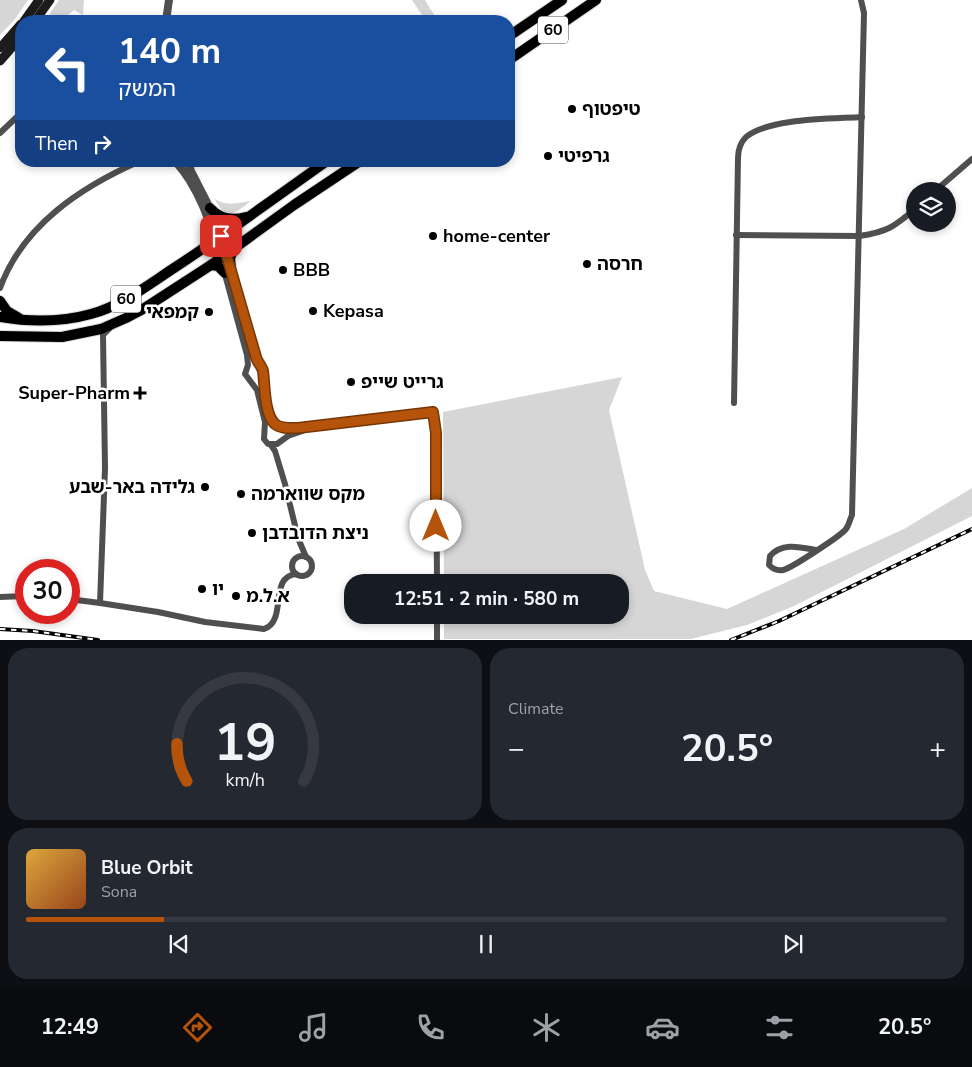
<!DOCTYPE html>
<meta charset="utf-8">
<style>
body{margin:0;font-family:"Nunito Sans","Noto Sans Hebrew",sans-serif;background:#242831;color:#f1f3f6;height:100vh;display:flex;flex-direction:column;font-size:19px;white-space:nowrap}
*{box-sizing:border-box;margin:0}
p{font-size:16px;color:#9ea1a6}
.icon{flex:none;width:28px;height:28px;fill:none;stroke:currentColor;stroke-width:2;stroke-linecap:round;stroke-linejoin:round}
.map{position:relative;height:640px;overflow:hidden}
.sheet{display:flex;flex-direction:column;gap:8px;padding:8px;background:#0d0f14;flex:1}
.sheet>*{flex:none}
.banner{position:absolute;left:15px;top:15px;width:500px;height:152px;border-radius:20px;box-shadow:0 2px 8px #0003;background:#1a4fa0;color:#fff;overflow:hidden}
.tools{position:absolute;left:906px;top:182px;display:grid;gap:10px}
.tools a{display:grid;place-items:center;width:50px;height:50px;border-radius:50%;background:#171b24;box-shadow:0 2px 8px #0003;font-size:25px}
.speed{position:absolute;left:15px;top:559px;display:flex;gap:10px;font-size:25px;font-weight:700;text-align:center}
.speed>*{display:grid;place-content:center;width:65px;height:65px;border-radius:50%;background:#171b24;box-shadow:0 2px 8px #0003;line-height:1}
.speed .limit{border:8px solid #d22;background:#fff;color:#111}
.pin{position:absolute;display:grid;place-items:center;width:42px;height:42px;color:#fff;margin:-21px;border-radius:10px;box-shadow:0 2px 8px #0006}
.me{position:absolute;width:55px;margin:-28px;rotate:0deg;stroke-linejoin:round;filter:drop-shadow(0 0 4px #0008)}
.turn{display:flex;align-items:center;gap:18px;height:105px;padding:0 20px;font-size:22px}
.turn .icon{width:65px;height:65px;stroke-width:2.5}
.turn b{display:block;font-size:35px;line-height:42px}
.then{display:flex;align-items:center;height:48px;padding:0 20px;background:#0003;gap:10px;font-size:19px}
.big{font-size:38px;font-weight:700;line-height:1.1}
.sheet .card{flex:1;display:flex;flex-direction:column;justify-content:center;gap:8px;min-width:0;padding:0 18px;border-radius:20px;background:#242831}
.sheet .dial{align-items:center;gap:0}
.dial svg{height:130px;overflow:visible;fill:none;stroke:#363941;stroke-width:7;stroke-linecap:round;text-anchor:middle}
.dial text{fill:#f1f3f6;stroke:none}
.song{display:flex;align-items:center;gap:15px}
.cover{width:60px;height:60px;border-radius:8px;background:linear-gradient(135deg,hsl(40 70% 55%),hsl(20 70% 35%))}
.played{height:5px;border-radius:2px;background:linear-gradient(90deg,#b45309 15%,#363941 15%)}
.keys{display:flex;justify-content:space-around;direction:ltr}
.heat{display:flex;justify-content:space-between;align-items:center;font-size:28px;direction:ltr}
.sheet .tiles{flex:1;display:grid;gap:8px;grid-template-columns:1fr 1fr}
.card:last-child{grid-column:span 2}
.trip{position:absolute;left:344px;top:574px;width:285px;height:50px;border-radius:20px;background:#171b24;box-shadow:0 2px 8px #0003;font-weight:700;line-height:50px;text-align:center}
.tab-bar{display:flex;height:80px;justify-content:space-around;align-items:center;background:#090b0e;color:#9ea1a6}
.tab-bar .icon{width:35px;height:35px}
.tab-bar .current{color:#b45309}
.tab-bar b{font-size:22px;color:#f1f3f6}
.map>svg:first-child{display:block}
</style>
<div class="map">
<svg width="972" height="640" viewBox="0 0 972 640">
<rect width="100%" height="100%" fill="#fff"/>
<!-- green -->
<g fill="#d6d6d6">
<polygon points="0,0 28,0 15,19 0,35"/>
<polygon points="59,0 84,0 83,15 74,10 61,21 45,21"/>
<polygon points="412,0 425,0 438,21 426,21"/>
<path d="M214,198C225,207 238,203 251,201C233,215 226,221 214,198Z"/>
<polygon points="622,377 609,410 645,570 654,591 727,609 904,529 972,488 972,516 794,606 747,625 691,639 444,639 444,615 620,615 620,582 444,582 443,412"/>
</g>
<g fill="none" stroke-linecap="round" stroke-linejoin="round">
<!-- trunk casing -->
<g stroke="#dbdbdb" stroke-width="12">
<g id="trunk">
<polyline points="509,36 562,0"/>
<polyline points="509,60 596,0"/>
<path d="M210,208C220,219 232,221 246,217"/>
<polyline points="211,265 218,266 225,273"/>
<polyline points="231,270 230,258 234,248"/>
<polyline points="0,301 7,311 19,318"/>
<path d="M0,317C29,322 62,322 91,314C121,306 148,285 174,268C226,234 276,197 327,161"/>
<polyline points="0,336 62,337 101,329 126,318 143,309 211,265 294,205 360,161"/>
</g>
</g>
<!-- minor -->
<g stroke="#4f4f4f" stroke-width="6">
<polyline points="0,133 21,113"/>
<polyline points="935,191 972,159"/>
<path d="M736,235L859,236C887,232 894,227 915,209"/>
<path d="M230,267L255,357C257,362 262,366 263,371C265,389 264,409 276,424"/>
<polyline points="224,271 247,355 248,365 245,374 257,390 265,422 264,439 268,444 277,444 288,436 305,430"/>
<path d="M0,288C23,225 81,187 140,161"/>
<path d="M734,403L738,158C738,150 740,143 746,137C769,118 832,119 862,117"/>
<polyline points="280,427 293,428 316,426 433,411 436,433 437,582"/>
<polyline points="271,445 275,451 285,484 298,538 306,557"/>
<path d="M816,550C800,547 782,542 770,556L769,565C773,569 778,571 783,570C790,569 842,535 846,529C849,525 850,519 852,515L864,13L861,0"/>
<circle cx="302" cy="566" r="10"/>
<polyline points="0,597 26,596"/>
<path d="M69,599L100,603L158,612L205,622L264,629C288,621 268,577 296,574"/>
<polyline points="100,603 105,468 103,335 110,328"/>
<polyline points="437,615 437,640"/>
</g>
<!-- tertiary -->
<g stroke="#4f4f4f" stroke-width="8">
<polyline points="166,21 169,0"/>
<path d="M175,161C199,187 211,224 220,258"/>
<polyline points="188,161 191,171 212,212 226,254"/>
</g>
<!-- secondary -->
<g stroke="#1c1c1c" stroke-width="9">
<polyline points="24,21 39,0"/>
<polyline points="35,21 50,0"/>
<polyline points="0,48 21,24"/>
<polyline points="0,61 21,37"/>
</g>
<!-- trunk -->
<use href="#trunk" stroke="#000" stroke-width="10"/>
<!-- rail casing -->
<g stroke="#000" stroke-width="4">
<g id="rail">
<polyline points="0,629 33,631 98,640"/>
<polyline points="731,640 779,621 972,529"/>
</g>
</g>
<!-- rail -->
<use href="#rail" stroke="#fff" stroke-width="2" stroke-dasharray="5.5" stroke-linecap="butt"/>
</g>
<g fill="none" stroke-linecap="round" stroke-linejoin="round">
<!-- route casing -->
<g stroke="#753606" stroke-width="12">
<path id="route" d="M221,236L256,357C257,362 262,366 263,371C265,385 264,414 275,424C281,429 291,428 298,428L433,412L436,433V526"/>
</g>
<!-- route -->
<use href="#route" stroke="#b45309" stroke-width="9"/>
</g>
<!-- markers -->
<g fill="#000" stroke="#fff" stroke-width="2">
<circle cx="572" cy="109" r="5"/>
<circle cx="548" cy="156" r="5"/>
<circle cx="433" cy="236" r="5"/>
<circle cx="587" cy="264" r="5"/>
<circle cx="283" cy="270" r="5"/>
<circle cx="313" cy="311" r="5"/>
<circle cx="209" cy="312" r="5"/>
<circle cx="351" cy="382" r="5"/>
<path d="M137.5 385.5h5v5h5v5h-5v5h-5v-5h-5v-5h5z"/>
<circle cx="205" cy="487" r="5"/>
<circle cx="241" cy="494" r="5"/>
<circle cx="252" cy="533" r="5"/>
<circle cx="202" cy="589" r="5"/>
<circle cx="236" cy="596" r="5"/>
</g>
<g text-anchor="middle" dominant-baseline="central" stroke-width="5" stroke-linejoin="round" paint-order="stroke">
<!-- shield labels -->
<g fill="#fff" stroke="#4c4c4c" stroke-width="1">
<rect x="538" y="16.5" width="30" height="27" rx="4"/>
<rect x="111" y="285.5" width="30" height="27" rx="4"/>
</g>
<g font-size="16" font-weight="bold" fill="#000">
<text x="553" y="30">60</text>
<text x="126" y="299">60</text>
</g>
<!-- poi labels -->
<g font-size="18" font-weight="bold" fill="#000" stroke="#fff" text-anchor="start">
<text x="582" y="109">טיפטוף</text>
<text x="558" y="156">גרפיטי</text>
<text x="443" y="236">home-center</text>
<text x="597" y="264">חרסה</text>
<text x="293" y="270">BBB</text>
<text x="323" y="311">Kepasa</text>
<text x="199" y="312" text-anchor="end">קמפאי</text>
<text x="361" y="382">גרייט שייפ</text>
<text x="130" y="393" text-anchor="end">Super-Pharm</text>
<text x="195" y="487" text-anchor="end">גלידה באר-שבע</text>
<text x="251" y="494">מקס שווארמה</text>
<text x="262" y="533">ניצת הדובדבן</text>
<text x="212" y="589">יו</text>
<text x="246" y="596">א.ל.מ</text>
</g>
</g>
</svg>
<div class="tools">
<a><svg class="icon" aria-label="layers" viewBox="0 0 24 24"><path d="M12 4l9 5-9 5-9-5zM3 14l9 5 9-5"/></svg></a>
</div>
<div class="speed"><div class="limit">30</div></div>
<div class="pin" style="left:221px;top:236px;background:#d93025"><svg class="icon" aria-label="arrive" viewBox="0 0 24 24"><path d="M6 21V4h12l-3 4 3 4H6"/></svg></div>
<svg class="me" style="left:436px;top:526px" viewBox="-20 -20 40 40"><circle r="19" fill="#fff"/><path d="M0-13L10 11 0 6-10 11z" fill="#b45309"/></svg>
<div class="trip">12:51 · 2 min · 580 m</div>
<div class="banner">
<div class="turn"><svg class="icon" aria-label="left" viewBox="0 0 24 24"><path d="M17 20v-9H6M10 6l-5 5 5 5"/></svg><div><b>140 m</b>המשק</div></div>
<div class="then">Then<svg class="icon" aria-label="right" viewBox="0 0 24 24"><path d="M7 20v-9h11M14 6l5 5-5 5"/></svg></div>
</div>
</div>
<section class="sheet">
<div class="tiles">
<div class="card dial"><svg viewBox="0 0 100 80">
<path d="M14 69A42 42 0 1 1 86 69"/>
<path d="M14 69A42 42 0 0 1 8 46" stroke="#b45309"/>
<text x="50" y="56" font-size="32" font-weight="700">19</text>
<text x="50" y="72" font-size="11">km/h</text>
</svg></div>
<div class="card"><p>Climate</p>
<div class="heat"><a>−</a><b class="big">20.5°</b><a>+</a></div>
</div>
<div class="card">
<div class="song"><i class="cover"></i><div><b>Blue Orbit</b><p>Sona</p></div></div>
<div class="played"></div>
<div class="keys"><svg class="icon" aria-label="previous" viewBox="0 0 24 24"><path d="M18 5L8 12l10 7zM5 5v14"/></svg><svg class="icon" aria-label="pause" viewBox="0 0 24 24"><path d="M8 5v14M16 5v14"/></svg><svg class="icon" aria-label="next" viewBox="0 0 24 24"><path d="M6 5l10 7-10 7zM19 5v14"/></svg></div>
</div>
</div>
</section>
<nav class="tab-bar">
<b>12:49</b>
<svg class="icon current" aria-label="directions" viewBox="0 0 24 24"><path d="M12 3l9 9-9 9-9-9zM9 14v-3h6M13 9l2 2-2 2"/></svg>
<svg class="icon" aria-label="music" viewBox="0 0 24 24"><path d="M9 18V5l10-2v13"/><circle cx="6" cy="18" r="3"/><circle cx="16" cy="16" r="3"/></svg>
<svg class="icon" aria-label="phone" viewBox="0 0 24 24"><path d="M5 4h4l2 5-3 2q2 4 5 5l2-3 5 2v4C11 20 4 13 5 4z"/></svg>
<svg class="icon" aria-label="climate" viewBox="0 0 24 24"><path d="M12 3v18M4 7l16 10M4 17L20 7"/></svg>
<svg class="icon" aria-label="car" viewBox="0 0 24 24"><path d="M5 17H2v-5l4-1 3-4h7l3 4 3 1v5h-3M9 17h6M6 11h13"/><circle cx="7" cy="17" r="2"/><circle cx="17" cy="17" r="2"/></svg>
<svg class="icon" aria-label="filters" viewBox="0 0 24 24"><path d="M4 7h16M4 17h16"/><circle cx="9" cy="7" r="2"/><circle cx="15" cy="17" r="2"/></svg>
<b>20.5°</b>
</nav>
